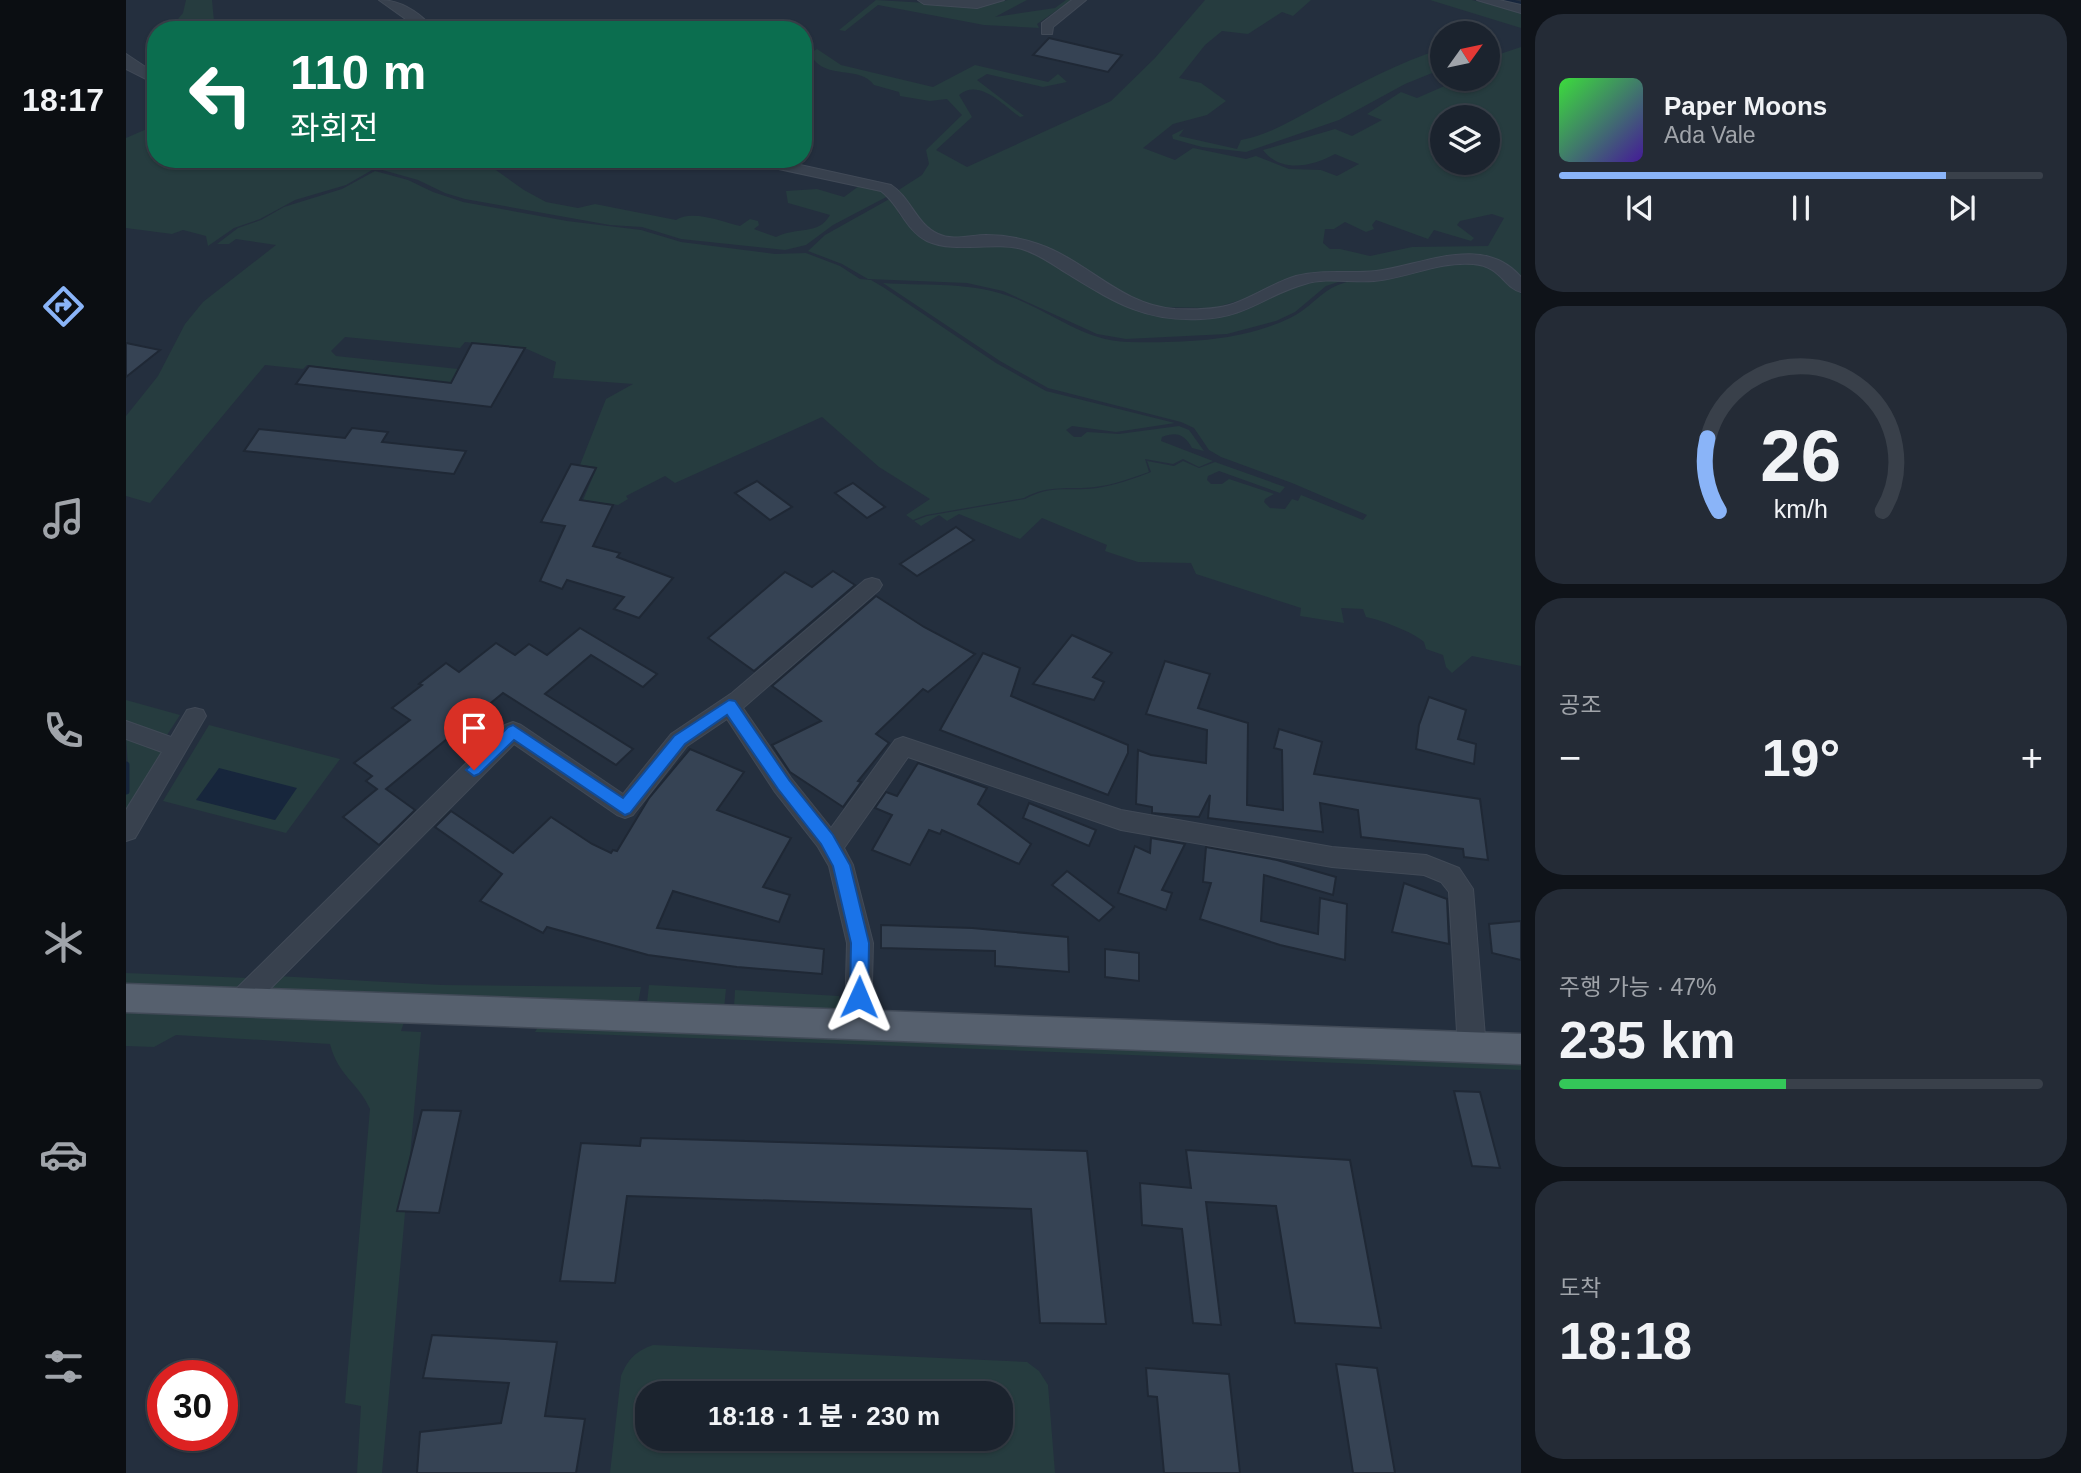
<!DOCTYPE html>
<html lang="ko">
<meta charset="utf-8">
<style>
body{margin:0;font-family:Arial,"Noto Sans KR",sans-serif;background:#242b36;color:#f1f3f6;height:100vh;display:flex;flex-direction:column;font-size:26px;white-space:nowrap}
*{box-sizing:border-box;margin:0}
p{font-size:23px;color:#a0a4aa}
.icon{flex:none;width:38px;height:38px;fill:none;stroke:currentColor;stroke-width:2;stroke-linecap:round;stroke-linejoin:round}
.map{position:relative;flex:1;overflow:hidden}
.sheet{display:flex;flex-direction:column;gap:14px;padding:14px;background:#0f1319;width:560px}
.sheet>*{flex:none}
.hud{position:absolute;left:21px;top:21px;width:665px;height:147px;border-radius:28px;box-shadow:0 2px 5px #0004,0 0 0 2px #39404a;background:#0b6e4f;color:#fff;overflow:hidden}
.needle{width:46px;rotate:57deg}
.buttons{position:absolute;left:1304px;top:21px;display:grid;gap:14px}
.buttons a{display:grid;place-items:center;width:70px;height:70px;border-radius:50%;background:#1b232e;box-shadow:0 2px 5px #0004,0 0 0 2px #39404a;font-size:35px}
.speed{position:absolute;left:21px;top:1360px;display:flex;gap:14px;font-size:35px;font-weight:700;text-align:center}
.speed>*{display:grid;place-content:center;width:91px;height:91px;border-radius:50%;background:#1b232e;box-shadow:0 2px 5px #0004,0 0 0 2px #39404a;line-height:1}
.speed .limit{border:10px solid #d22;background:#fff;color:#111}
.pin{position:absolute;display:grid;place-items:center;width:60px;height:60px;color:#fff;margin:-72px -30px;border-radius:50% 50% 50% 0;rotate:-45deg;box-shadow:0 0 7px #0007}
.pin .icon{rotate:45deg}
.me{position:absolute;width:77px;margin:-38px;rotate:1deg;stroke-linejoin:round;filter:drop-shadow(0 0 5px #0008)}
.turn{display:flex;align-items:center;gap:24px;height:147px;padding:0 28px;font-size:32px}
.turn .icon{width:91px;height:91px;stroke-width:2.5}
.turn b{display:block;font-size:49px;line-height:60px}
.big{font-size:52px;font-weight:800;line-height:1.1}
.sheet .tile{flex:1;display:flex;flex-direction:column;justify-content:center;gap:10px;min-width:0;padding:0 24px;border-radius:28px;background:#242b36}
.sheet .dial{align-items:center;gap:0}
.dial svg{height:182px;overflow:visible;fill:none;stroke:#39404a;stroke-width:7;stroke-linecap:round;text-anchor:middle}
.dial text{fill:#f1f3f6;stroke:none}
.song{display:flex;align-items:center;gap:21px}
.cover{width:84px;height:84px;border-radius:10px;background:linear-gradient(135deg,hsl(120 70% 55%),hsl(260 70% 35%))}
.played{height:7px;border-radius:4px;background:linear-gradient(90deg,#8ab4f8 80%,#39404a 80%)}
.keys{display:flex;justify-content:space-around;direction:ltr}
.heat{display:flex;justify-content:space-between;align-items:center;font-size:38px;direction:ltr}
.charge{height:10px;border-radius:5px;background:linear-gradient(90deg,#34c759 47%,#39404a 0)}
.trip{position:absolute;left:509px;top:1381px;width:378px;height:70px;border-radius:28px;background:#1b232e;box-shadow:0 2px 5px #0004,0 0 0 2px #39404a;font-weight:800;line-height:70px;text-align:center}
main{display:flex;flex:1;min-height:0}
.tabs{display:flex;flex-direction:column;width:126px;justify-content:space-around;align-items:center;background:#0b0e12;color:#a0a4aa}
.tabs .icon{width:49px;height:49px}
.tabs .current{color:#8ab4f8}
.tabs b{font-size:32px;color:#f1f3f6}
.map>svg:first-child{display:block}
</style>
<main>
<nav class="tabs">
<b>18:17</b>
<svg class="icon current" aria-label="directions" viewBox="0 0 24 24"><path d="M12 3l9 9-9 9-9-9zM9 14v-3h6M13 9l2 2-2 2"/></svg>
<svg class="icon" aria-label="music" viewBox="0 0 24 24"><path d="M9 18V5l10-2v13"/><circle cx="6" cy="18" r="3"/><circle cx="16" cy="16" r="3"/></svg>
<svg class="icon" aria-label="phone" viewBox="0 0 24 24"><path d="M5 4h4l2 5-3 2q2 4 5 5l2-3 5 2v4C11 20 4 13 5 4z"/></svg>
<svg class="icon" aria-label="climate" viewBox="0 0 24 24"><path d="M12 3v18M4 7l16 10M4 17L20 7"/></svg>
<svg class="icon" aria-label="car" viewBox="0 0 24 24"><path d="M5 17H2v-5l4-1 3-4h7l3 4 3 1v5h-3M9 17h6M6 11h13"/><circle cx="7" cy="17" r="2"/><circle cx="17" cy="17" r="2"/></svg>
<svg class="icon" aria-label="filters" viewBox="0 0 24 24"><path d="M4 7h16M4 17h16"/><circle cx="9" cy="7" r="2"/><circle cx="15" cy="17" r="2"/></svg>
</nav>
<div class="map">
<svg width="1395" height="1473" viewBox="0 0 1395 1473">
<rect width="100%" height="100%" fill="#242f3e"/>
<!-- green -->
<g fill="#263c3f" fill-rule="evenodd">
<polygon points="60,0 86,0 88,21 97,30 82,30 74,22 58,25 59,30 43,30 57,13"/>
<polygon points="750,0 852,6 882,0 901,0 869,17 929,8 940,0 946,0 911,24 913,28 858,25 752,5 719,31 713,30"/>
<path d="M1079,0H1185L1167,16L1156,12L1122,34L1096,31L1079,45L1053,78L1075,83L1100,101L1081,115L1047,124L1017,148L1049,160L1067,148L1120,159L1130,156L1163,169L1195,170L1211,176L1233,164L1209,154C1187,166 1155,174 1137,150L1209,129L1226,136L1256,120L1241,114L1275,92L1291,98L1330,81L1325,79H1362V68L1369,64L1362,61V58L1395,47V276L1378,264L1357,258L1259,273L1209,272L1088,308L1030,307L1014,304L916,248L830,241L806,235L771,191L796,175L803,164L800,150L836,115L821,99L804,101L774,96L773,92L748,85C734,65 700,80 686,57V52L691,49L715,65L807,87L849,65L922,82L932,74L941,82L917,87L861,74L851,80L898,116L894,117C876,104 853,78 833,95L846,117L810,150L841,167L985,101L1029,58ZM1316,117H1362V163H1316ZM1366,214L1378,218L1362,246L1286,247L1244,256L1214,249H1204L1197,243L1199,229H1208L1219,222L1240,232L1248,229L1246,225L1250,220L1302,239L1308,230L1345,241L1348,238L1331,225L1334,221Z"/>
<polygon points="1304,0 1346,0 1395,12 1395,28"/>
<path d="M1316,49V69L1279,84L1213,120L1120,152L1076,147L1047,139L1046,135L1058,129L1053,136L1111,149L1115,140C1144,135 1168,119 1194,105C1233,84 1273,62 1316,49Z"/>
<polygon points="30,125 30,159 191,159 216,168 233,165 246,170 220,185 169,200 134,219 108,228 82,246 80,236 57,230 46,234 0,228 0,138"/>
<path d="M263,159L288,164L306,159H345L367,168L398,190L420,202L452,208L469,204L550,220C566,209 597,222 614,226L624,219L632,221L633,225L628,229L650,237C672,226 692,236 704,215L662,203L660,191L691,189L718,197L737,183L766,194L707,225L680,245L659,250L555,239L516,227L484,225L339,199L319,193L292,180L253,169Z"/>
<path d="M249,171L282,180L307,192L337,202L441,221L515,230L555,242L649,254L680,253L714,266L734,279L745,280L757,287L870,363L920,391L1049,423L990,432L946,426L940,430L948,437H955L961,432L993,434L1053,426L1063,430L1078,451L1066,448C1059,435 1051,431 1036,437L1035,441L1087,461L1073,467L1057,459L1047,464L1019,459L1023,472C1006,478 987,485 969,487C943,490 923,484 898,498L800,515L787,520L780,515L804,499L753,467L696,417L549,483L539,476L500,496L502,499L492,505L457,500L471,467L454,465L480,399L507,384L427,378L430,362L401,349L339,342L334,348L219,337L205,351L210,356L379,374L375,389L181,365L177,369L139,365L24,503L0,496V416L32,376L59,324L77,302L150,245L110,239L103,244H91L112,228L135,220L158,207L216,189Z"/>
<polygon points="767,197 773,214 791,233 898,247 1000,305 1081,317 1118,311 1177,281 1224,278 1200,286 1169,312 1150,321 1101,334 1000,339 971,334 877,291 841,283 742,279 716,264 682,251 699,235"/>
<path d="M1337,261L1374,268L1395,294V666L1346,656L1326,673L1320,667L1317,655L1300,649L1298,642C1287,632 1255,620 1240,617L1237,609L1215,608L1218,623L1174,616L1175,608L1070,574L1065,563L1012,562L979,551L981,545L916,518L894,539L833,514L821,521L813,515L795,526L788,521L801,516L899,499C926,484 942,492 971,488C989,485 1008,479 1025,472L1021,461L1048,466L1057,461L1073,468L1089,462L1159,487L1154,493L1093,471L1082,476L1081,480L1085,484H1096L1103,479L1148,494L1139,499L1138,502L1144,508L1159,509L1166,499L1172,501L1175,495L1237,520L1241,515L1166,483L1095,457L1083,450L1068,428L1055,422L922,388L874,361L757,283C796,286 835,282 873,293C918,305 954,341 1002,342C1056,343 1114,342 1164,318C1182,310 1194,292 1212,285C1250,271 1297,268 1337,261Z"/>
<polygon points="0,700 54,715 41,735 0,722"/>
<path d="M83,725L214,759L160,833L37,801ZM170,788L149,820L70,799Z"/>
<polygon points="0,735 37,751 0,820 0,794 3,786"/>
<polygon points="0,973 122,978 110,990 0,988"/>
<polygon points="151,976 315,985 515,987 512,1004 135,992"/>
<polygon points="523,985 600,989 598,1009 521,1003"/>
<polygon points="609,990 713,996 716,1011 608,1008"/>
<path d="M0,1011L278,1022L275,1031L295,1032L256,1473H231L235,1406L219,1403L244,1109C232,1082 212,1076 204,1044L50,1035L28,1047L0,1046Z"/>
<polygon points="412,1027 1395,1062 1395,1070 409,1032"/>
<path d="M527,1345L901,1362L913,1371L922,1385L929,1473H484L495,1376C502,1359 510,1351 527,1345ZM522,1393H875V1438H522Z"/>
</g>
<!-- water -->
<polygon fill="#17263c" points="93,768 171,788 149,820 70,800"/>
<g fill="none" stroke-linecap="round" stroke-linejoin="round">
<!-- stream-far1 -->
<polyline stroke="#17263c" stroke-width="4.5" points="1380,0 1395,4"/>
<!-- stream -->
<polyline stroke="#17263c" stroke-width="7" points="0,765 0,791"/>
</g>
<!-- building -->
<g fill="#364354" stroke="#1f2835" stroke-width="2">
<polygon points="923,38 996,55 982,72 907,55"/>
<polygon points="0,343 34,350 0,377"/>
<polygon points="346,343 399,348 365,407 170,384 183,366 325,383"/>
<polygon points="226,428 262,432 256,442 340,451 328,474 118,451 133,429 219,438"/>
<polygon points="445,464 470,468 454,500 487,505 467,546 494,553 491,557 547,578 513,618 488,609 498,597 441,580 436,589 414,581 439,526 415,522"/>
<polygon points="631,481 666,507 644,520 609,493"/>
<polygon points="727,483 759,507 741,518 709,493"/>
<polygon points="830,527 848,540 791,576 774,564"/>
<polygon points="707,571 729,585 628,671 582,638 659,572 686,587"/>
<polygon points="750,596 798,627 849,654 802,692 797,689 750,734 763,743 732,781 735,782 717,807 664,772 646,745 695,721 646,686"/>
<polygon points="454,628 531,674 517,687 465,655 419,694 507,749 490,765 377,693 260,789 289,810 253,845 217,817 251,789 240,781 246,776 228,763 284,720 266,708 296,685 293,684 320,663 333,672 370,643 389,655 403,644 421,655"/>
<polygon points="946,635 986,653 967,677 978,682 968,700 907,684"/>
<polygon points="857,653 894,668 885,696 1002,745 1002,753 982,795 814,730"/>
<polygon points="1039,661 1084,674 1072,708 1122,723 1121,805 1157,810 1156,750 1148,748 1153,729 1196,742 1188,774 1354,799 1362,860 1338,857 1337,849 1235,837 1232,810 1194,803 1197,832 1082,818 1084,795 1073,817 1026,813 1026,807 1010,804 1012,750 1025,755 1080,763 1081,730 1020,714"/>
<polygon points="1303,697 1340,710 1332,739 1350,744 1348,764 1290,749 1293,725"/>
<polygon points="564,749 618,772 591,810 665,838 637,887 664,895 653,922 547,891 531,928 698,949 696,974 611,967 522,955 421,927 417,933 354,901 376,874 309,827 325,811 387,853 425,817 466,844 485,853 487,850 491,851 523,798"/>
<polygon points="792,763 861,788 852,804 905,844 893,864 816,830 814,834 803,830 784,865 746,850 766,815 749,808 760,792 771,796"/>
<polygon points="903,803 970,830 963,846 897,818"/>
<polygon points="1025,838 1059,844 1036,890 1046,893 1040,910 992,893 1009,846 1024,853"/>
<polygon points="1080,847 1151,860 1210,877 1207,895 1138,875 1135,921 1192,934 1194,898 1221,904 1219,960 1154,945 1074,919 1085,883 1077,882"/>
<polygon points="941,871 988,907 973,921 926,885"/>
<polygon points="1278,883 1321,899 1323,944 1266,932"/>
<polygon points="1395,921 1395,960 1366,953 1363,924"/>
<polygon points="755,925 846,928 942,937 943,972 869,966 869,951 755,948"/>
<polygon points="979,949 1013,953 1013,981 979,977"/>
<polygon points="1328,1091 1354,1092 1374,1168 1346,1166"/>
<polygon points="296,1110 335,1111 313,1213 271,1211"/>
<polygon points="515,1138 961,1151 980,1324 914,1323 905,1209 501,1196 489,1283 434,1281 455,1143 514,1146"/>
<polygon points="1060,1150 1224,1160 1255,1328 1169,1323 1150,1206 1080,1202 1095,1325 1067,1323 1056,1229 1016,1225 1014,1183 1065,1188"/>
<polygon points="306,1335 431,1342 419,1416 459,1419 450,1473 291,1473 294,1432 375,1423 383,1383 297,1378"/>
<polygon points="1210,1364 1251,1368 1269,1473 1227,1473"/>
<polygon points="1020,1368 1103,1374 1114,1473 1038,1473 1031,1397 1022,1396"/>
</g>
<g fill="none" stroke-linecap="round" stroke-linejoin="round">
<!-- minor casing -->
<g stroke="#414a57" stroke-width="2">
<g id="minor">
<path d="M253,0C276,0 294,13 309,30H295Z"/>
<polygon points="792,0 878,0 851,8 798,4"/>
<polygon points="946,0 960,0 927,27 926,34 916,34 916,23"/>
<polygon points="1351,0 1373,0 1395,5 1395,13"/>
<polygon points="0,54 30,74 30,84 0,69"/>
<path d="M618,159H647L765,185C785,198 790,224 812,234C826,241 845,235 860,235C877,235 895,238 912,244C962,261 994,305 1049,309C1070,310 1093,310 1112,302C1132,294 1150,282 1170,276C1197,269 1223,274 1250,271C1297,265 1357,233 1395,277V292C1378,288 1375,266 1347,264C1313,261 1281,278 1248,281C1225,283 1201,277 1179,284C1139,295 1122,317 1075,319C1019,322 988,302 942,274C927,265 913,254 896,249C865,241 830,254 801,241C779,230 774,205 755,191L625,163Z"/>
<polygon points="746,578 753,580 756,585 753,590 617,708 665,778 705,828 769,740 777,737 995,810 1206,847 1300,855 1333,868 1347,889 1360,1049 1356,1058 1346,1061 1336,1058 1332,1049 1323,892 1315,882 1298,875 1206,867 995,830 782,757 718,848 727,865 747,943 745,1023 741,1032 732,1035 723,1032 719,1023 721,943 703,866 692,847 649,792 601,719 561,746 507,815 499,818 491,815 388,744 123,1010 114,1014 105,1010 101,1002 105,994 379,725 387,722 395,725 497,794 545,734 606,693 739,580"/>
<polygon points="69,708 77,710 80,716 9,838 0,841 0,810 36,752 0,739 0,721 45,737 61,710"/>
</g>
</g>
<!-- major casing -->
<g stroke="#414a57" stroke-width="3">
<polygon id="major" points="0,984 1395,1034 1395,1064 0,1012"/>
</g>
<!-- minor -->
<use href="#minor" fill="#38414e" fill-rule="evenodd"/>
<!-- major -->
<use href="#major" fill="#56606e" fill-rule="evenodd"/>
</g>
<!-- route -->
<polygon fill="#1a73e8" stroke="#114b97" stroke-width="2" points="603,700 609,701 663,780 707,835 724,865 743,943 742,997 740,1002 733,1005 727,1002 724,997 725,943 707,866 695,844 652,789 601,715 559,744 504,813 499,815 388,740 353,774 348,776 340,770 382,727 387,725 497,798 548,736"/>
</svg>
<div class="buttons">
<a><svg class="needle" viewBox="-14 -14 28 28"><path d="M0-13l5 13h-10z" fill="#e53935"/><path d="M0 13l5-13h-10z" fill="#a0a4aa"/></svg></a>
<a><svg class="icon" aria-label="layers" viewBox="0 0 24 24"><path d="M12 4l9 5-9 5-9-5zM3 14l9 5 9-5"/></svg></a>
</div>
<div class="speed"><div class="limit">30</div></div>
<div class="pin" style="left:348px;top:770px;background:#d93025"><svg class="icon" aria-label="arrive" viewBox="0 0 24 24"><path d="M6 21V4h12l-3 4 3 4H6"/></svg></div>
<svg class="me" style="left:733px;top:997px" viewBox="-20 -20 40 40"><path d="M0-17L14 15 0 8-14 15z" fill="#1a73e8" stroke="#fff" stroke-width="4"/></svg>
<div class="trip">18:18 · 1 분 · 230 m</div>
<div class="hud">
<div class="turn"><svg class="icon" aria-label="left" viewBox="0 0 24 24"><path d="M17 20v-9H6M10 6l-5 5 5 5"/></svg><div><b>110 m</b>좌회전</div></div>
</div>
</div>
<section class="sheet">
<div class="tile">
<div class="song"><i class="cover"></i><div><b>Paper Moons</b><p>Ada Vale</p></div></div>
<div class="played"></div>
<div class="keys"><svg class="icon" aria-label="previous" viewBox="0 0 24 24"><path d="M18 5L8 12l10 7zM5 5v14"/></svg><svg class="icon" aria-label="pause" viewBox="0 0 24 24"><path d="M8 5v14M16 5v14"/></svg><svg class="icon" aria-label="next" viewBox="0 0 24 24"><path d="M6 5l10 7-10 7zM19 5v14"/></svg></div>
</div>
<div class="tile dial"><svg viewBox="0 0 100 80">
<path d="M14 69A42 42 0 1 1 86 69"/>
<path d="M14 69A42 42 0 0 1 9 37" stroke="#8ab4f8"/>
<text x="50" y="56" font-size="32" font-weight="700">26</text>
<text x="50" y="72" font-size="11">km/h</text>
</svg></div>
<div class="tile"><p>공조</p>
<div class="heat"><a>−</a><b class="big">19°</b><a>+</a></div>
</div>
<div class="tile"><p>주행 가능 · 47%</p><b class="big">235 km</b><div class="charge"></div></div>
<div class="tile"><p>도착</p><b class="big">18:18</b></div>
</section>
</main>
